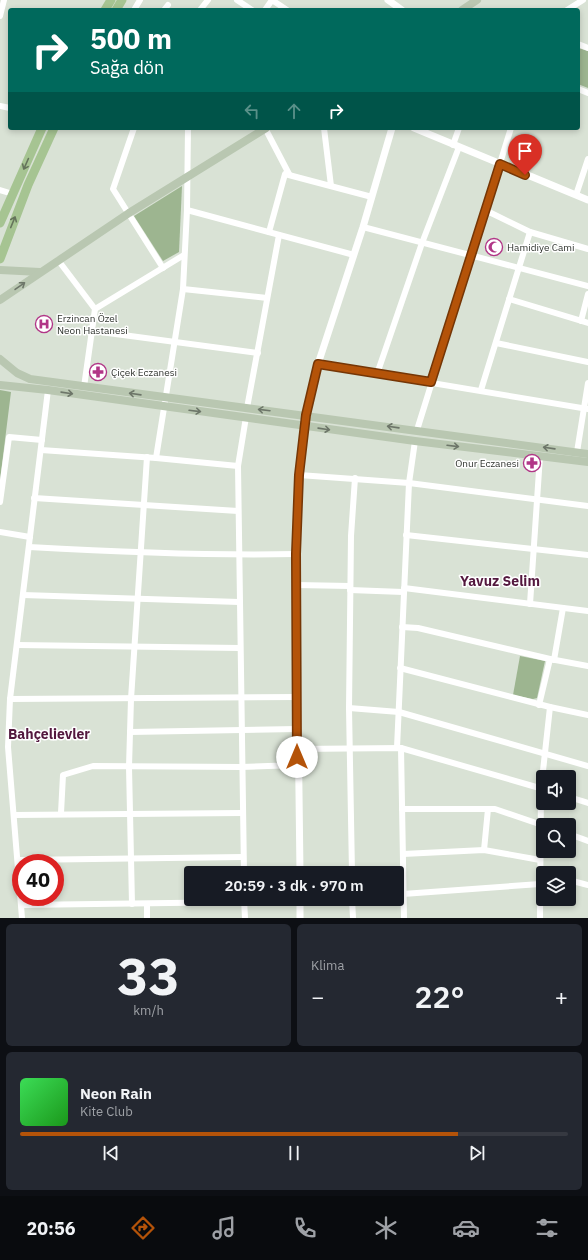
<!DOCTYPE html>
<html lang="tr">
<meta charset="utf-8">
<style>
body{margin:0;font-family:"IBM Plex Sans",sans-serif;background:#242831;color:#f1f3f6;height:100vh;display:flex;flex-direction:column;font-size:15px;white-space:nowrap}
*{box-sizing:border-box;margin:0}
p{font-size:13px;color:#9ea1a6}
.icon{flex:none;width:22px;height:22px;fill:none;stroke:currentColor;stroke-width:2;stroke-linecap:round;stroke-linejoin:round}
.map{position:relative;height:918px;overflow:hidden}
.sheet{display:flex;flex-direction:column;gap:6px;padding:6px;background:#0d0f14;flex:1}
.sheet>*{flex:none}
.guide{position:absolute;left:8px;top:8px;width:572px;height:122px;border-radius:4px;box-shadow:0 2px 6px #0003;background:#00695c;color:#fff;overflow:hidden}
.buttons{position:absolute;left:536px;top:770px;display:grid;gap:8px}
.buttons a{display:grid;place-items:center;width:40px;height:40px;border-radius:4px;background:#171b24;box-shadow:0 2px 6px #0003;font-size:20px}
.speed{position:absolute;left:12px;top:854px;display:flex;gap:8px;font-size:20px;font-weight:700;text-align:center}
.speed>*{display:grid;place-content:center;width:52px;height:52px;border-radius:50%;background:#171b24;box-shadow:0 2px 6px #0003;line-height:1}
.speed .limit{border:6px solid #d22;background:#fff;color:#111}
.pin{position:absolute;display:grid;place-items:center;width:34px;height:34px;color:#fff;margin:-41px -17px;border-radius:50% 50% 50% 0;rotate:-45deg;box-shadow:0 0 4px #0007}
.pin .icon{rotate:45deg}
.me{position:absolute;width:44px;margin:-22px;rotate:0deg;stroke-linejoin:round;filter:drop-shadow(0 0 3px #0008)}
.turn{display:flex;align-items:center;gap:14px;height:84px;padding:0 16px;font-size:18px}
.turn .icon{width:52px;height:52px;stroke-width:2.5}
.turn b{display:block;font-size:28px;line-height:34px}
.lanes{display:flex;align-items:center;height:38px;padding:0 16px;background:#0003;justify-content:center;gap:20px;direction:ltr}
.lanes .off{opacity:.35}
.big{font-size:30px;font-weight:600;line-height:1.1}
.sheet .tile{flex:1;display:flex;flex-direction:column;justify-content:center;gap:6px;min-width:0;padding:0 14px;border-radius:6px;background:#242831}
.sheet .dial{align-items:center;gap:0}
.dial b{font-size:52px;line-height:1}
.song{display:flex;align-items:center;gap:12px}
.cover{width:48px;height:48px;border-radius:6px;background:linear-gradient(135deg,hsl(130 70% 55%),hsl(120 70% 35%))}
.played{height:4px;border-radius:2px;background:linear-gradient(90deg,#b45309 80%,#363941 80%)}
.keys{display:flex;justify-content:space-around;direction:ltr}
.heat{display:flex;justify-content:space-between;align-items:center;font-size:22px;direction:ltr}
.sheet .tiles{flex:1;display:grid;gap:6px;grid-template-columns:1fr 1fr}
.tile:last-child{grid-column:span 2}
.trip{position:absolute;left:184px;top:866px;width:220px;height:40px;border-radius:4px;background:#171b24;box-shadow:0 2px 6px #0003;font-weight:600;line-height:40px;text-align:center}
.menu{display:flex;height:64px;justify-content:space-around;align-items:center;background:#090b0e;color:#9ea1a6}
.menu .icon{width:28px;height:28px}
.menu .active{color:#b45309}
.menu b{font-size:18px;color:#f1f3f6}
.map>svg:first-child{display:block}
</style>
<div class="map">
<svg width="588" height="918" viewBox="0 0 588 918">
<rect width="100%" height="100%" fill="#d9e2d5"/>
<!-- green -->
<g fill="#9db590">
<polygon points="578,48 588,51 588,88 578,84"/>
<polygon points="182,186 179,252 163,261 134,216"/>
<polygon points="0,390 11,392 0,480"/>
<polygon points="520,656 545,661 537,698 533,699 513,695"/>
</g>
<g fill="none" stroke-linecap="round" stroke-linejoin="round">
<!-- minor -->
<g stroke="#fff" stroke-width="6">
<polyline points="237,0 252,10"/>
<polyline points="272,0 287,10"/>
<polyline points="134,10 140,0"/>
<polyline points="164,10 168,5"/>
<polyline points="200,10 208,0"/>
<polyline points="265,10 272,0"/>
<polyline points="567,10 583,0"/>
<polyline points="0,16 4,0"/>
<polyline points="578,44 588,48"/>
<polyline points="578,89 588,93"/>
<polyline points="0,106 10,108"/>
<polyline points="134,128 113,189 163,268"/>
<polyline points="265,128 289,174"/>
<polyline points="324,128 331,186"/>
<polyline points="453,145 459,128"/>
<polyline points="0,190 13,194"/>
<polyline points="576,195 588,159"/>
<polyline points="187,210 354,255"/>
<polyline points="485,210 530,232 588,249"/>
<polyline points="363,227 588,286"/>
<polyline points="269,232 285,174 372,197"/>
<polyline points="58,260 95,309 84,387"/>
<polyline points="183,289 267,298"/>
<polyline points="509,299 588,323"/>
<polyline points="95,309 184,255"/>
<polyline points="581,321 588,294"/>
<polyline points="93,331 258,353"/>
<polyline points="496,343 588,362"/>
<polyline points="318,364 588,409"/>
<polyline points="377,374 422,243 459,147"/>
<polyline points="481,390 530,232"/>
<polyline points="247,408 279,235"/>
<polyline points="417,430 511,128"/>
<polyline points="41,450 156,458 238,466"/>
<polyline points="577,452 588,383"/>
<polyline points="156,458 183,289 187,210 188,128"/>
<polyline points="299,475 409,483 588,506"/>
<polyline points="34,498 238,511"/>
<polyline points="0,502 9,437 42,440"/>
<polyline points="0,532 30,537"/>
<polyline points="406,535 588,555"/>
<path d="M29,547C118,552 207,556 296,554"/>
<polyline points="296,585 350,586"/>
<polyline points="404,588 588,611"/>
<polyline points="350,590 403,592"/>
<polyline points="23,595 239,602"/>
<polyline points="530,604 540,456"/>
<polyline points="402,627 418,628 550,659 588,666"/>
<polyline points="17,645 240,648"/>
<polyline points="554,660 563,608"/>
<polyline points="400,668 550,707 588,715"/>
<polyline points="10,699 297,697"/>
<polyline points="539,705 550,659"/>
<polyline points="349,708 399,712 588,766"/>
<polyline points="130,732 297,729"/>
<polyline points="397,748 409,483 415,441"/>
<polyline points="401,748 404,918"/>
<polyline points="297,749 401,748 543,789"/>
<polyline points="569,797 588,803"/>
<polyline points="402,809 495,809 542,825"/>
<polyline points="61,813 63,775 93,766 241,767 297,765"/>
<polyline points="14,815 242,813"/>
<polyline points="569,834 588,841"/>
<polyline points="484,850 488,809"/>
<polyline points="403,854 484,850 540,860"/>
<polyline points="18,860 243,857"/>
<polyline points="244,873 238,466 246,417"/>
<polyline points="352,873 349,708 351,536 355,478"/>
<polyline points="569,880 588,885"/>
<polyline points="403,894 540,884"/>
<polyline points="244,899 245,918"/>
<polyline points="352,899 353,918"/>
<polyline points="132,904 129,767 131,699 147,457"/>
<polyline points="147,904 147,918"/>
<polyline points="21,905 244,902"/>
<polyline points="22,918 8,747 10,699 48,390"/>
<polyline points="540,918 541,789 550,707"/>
</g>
<!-- tertiary -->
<g stroke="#fff" stroke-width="7">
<polyline points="388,0 402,10"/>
<polyline points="414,128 588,200"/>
<polyline points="300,873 296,554 299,475 304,426 318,364 363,227 392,128"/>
<polyline points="300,899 300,918"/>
</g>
<!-- secondary -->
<g stroke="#b9c7b1" stroke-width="8">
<polyline points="462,10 477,0"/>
<polyline points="0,270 40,272"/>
<polyline points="0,300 129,213 266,128"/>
<polyline points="0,359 17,373 30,379 588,454"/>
<polyline points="0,385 48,390 415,441 588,462"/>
</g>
<!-- primary -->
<g stroke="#a6c492" stroke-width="9">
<polyline points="105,10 111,0"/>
<polyline points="116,10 122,0"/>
<polyline points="0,223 42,128"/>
<polyline points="0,259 28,185 54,128"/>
</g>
</g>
<!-- one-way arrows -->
<defs><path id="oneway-shaft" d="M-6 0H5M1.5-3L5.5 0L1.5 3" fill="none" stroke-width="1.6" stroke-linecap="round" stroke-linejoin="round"/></defs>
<g stroke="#65745b">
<use href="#oneway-shaft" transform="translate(26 164) rotate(114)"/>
<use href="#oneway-shaft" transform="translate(13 222) rotate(-68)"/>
</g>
<g stroke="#6d7669">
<use href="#oneway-shaft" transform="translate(20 286) rotate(-35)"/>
<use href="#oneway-shaft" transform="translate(67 393) rotate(8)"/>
<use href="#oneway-shaft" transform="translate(135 394) rotate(-172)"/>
<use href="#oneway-shaft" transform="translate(264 410) rotate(-173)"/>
<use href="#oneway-shaft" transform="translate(195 411) rotate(7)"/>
<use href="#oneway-shaft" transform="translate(393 427) rotate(-172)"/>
<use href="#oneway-shaft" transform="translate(324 429) rotate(8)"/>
<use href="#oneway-shaft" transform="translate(453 446) rotate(7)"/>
<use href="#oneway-shaft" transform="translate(549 448) rotate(-172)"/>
</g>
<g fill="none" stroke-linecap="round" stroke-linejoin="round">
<!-- route casing -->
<g stroke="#753606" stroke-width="10">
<polyline id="route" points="297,757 296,554 299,475 306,415 318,364 431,382 500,164 525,175"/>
</g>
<!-- route -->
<use href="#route" stroke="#b45309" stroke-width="7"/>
</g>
<!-- icons -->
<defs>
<g id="mosque-ring" transform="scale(0.9)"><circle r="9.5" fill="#fff" stroke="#b13687" stroke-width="1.5"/><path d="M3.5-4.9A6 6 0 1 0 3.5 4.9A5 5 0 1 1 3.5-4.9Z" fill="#b13687"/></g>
<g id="hospital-ring" transform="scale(0.9)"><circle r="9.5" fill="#fff" stroke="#b13687" stroke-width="1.5"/><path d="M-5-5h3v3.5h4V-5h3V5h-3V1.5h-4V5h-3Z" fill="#b13687"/></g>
<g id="pharmacy-ring" transform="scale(0.9)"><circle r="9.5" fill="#fff" stroke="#b13687" stroke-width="1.5"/><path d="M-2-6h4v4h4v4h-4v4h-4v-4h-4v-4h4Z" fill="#b13687"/></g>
</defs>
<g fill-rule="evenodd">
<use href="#mosque-ring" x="494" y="247"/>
<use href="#hospital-ring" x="44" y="324"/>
<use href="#pharmacy-ring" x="98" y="372"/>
<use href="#pharmacy-ring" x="532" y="463"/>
</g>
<g text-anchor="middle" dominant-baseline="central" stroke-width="3" stroke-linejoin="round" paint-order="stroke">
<!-- poi labels -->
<g font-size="10" fill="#2f332e" stroke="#fff" text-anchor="start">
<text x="507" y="247">Hamidiye Cami</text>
<text x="57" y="318">Erzincan Özel<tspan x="57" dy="12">Neon Hastanesi</tspan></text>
<text x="111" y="372">Çiçek Eczanesi</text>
<text x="519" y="463" text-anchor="end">Onur Eczanesi</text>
</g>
<!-- district labels -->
<g font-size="14" font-weight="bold" fill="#53183e" stroke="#fff">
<text x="500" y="581">Yavuz Selim</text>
<text x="49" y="734">Bahçelievler</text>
</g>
</g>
</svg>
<div class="buttons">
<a><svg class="icon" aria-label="sound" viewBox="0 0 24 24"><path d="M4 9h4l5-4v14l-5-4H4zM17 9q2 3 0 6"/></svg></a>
<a><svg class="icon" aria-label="search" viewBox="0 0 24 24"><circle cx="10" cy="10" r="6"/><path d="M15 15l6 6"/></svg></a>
<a><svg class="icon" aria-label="layers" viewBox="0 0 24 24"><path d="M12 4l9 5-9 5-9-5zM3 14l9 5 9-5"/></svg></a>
</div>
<div class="speed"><div class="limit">40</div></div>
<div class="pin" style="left:525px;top:175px;background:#d93025"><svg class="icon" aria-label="arrive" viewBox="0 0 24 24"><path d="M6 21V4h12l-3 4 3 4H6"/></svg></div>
<svg class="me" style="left:297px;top:757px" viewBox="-20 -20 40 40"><circle r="19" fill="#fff"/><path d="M0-13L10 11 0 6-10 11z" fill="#b45309"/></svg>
<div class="trip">20:59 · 3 dk · 970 m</div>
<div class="guide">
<div class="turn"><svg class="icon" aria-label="right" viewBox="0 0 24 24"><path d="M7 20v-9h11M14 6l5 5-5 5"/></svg><div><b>500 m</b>Sağa dön</div></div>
<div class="lanes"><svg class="icon off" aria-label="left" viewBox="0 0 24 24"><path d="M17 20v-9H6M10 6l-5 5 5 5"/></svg><svg class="icon off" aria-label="ahead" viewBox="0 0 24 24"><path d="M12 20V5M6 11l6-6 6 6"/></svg><svg class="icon" aria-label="right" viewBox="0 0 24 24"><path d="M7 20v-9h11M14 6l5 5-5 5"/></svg></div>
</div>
</div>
<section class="sheet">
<div class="tiles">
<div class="tile dial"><b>33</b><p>km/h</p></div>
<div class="tile"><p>Klima</p>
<div class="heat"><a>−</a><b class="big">22°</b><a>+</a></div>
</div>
<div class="tile">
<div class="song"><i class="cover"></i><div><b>Neon Rain</b><p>Kite Club</p></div></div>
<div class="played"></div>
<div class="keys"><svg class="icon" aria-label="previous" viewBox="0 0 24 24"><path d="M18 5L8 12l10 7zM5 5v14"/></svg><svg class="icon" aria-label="pause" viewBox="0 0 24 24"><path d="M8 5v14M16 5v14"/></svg><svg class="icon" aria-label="next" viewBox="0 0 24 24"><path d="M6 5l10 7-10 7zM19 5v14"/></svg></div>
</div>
</div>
</section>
<nav class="menu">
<b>20:56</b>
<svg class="icon active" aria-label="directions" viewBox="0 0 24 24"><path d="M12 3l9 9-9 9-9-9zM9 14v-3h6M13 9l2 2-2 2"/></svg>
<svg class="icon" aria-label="music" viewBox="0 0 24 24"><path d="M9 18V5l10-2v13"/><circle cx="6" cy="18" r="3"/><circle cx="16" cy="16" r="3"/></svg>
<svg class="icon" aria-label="phone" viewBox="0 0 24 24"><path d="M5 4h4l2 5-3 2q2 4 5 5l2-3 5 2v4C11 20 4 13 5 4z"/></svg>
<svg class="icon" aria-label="climate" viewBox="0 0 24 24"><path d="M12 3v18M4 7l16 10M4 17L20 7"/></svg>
<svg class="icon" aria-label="car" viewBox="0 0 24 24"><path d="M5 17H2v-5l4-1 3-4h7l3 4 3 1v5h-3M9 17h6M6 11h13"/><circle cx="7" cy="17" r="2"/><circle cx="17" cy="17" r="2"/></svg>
<svg class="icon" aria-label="filters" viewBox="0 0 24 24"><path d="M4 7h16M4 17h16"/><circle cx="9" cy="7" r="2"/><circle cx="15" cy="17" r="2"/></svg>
</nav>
